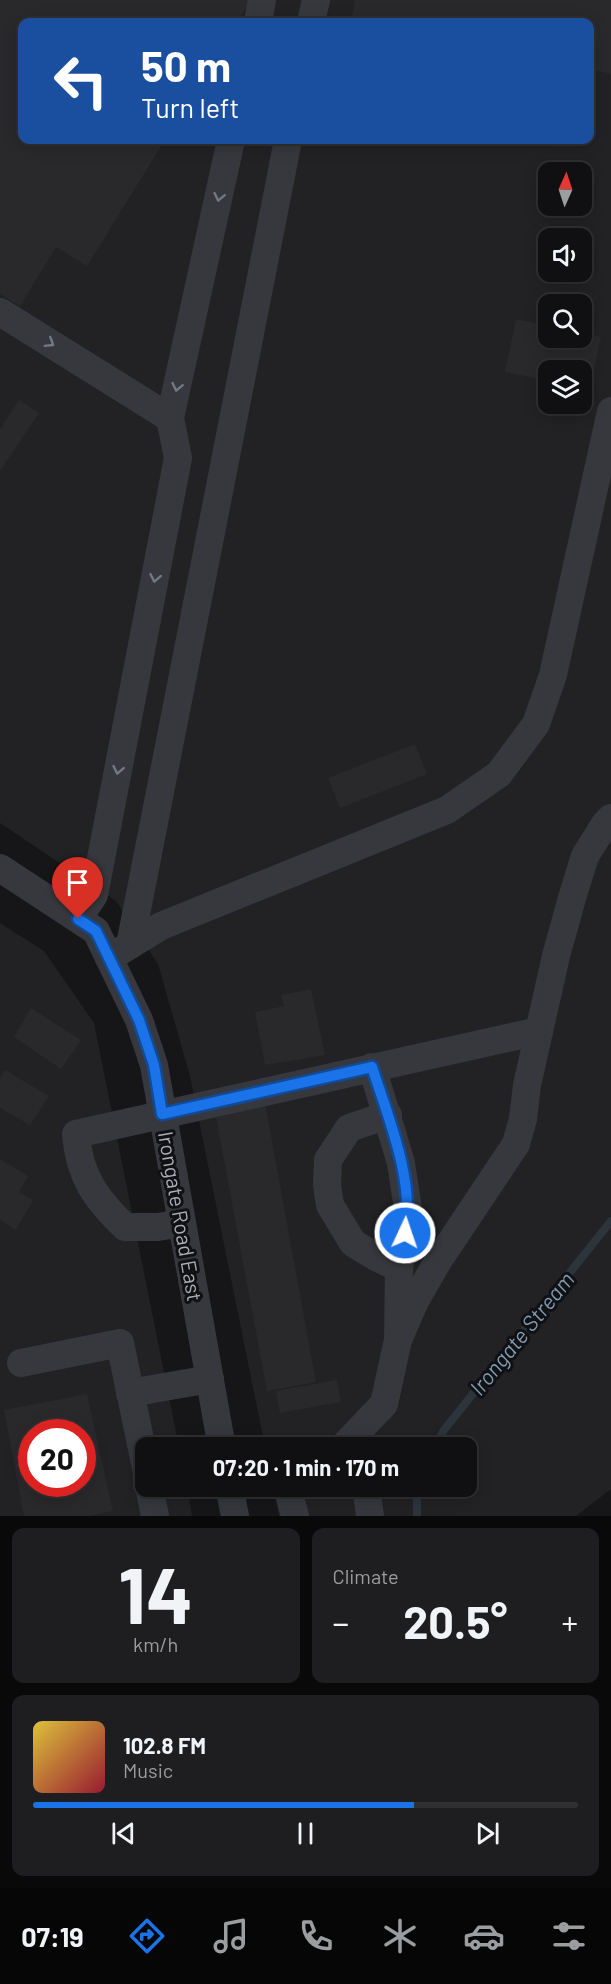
<!DOCTYPE html>
<meta charset="utf-8">
<style>
body{margin:0;font-family:Barlow,sans-serif;background:#1e1e20;color:#f1f3f6;height:100vh;display:flex;flex-direction:column;font-size:22px;white-space:nowrap}
*{box-sizing:border-box;margin:0}
p{font-size:20px;color:#9c9d9f}
.icon{flex:none;width:33px;height:33px;fill:none;stroke:currentColor;stroke-width:2;stroke-linecap:round;stroke-linejoin:round}
.map{position:relative;height:1516px;overflow:hidden}
.side{display:flex;flex-direction:column;gap:12px;padding:12px;background:#09090a;flex:1}
.side>*{flex:none}
.banner{position:absolute;left:18px;top:18px;width:576px;height:126px;border-radius:12px;box-shadow:0 3px 15px #0003,0 0 0 2px #303032;background:#1a4fa0;color:#fff;overflow:hidden}
.needle{width:39px;rotate:3deg}
.controls{position:absolute;left:538px;top:162px;display:grid;gap:12px}
.controls a{display:grid;place-items:center;width:54px;height:54px;border-radius:12px;background:#101012;box-shadow:0 3px 15px #0003,0 0 0 2px #303032;font-size:30px}
.speed{position:absolute;left:18px;top:1419px;display:flex;gap:12px;font-size:30px;font-weight:700;text-align:center}
.speed>*{display:grid;place-content:center;width:78px;height:78px;border-radius:50%;background:#101012;box-shadow:0 3px 15px #0003,0 0 0 2px #303032;line-height:1}
.speed .limit{border:9px solid #d22;background:#fff;color:#111}
.pin{position:absolute;display:grid;place-items:center;width:51px;height:51px;color:#fff;margin:-62px -26px;border-radius:50% 50% 50% 0;rotate:-45deg;box-shadow:0 0 6px #0007}
.pin .icon{rotate:45deg}
.me{position:absolute;width:66px;margin:-33px;rotate:3deg;stroke-linejoin:round;filter:drop-shadow(0 0 4px #0008)}
.turn{display:flex;align-items:center;gap:21px;height:126px;padding:0 24px;font-size:27px}
.turn .icon{width:78px;height:78px;stroke-width:2.5}
.turn b{display:block;font-size:42px;line-height:51px}
.big{font-size:45px;font-weight:700;line-height:1.1}
.side .widget{flex:1;display:flex;flex-direction:column;justify-content:center;gap:9px;min-width:0;padding:0 21px;border-radius:12px;background:#1e1e20}
.side .dial{align-items:center;gap:0}
.dial b{font-size:78px;line-height:1}
.song{display:flex;align-items:center;gap:18px}
.cover{width:72px;height:72px;border-radius:9px;background:linear-gradient(135deg,hsl(50 70% 55%),hsl(350 70% 35%))}
.played{height:6px;border-radius:3px;background:linear-gradient(90deg,#1a73e8 70%,#303032 70%)}
.keys{display:flex;justify-content:space-around;direction:ltr}
.heat{display:flex;justify-content:space-between;align-items:center;font-size:33px;direction:ltr}
.side .tiles{flex:1;display:grid;gap:12px;grid-template-columns:1fr 1fr}
.widget:last-child{grid-column:span 2}
.trip{position:absolute;left:135px;top:1437px;width:342px;height:60px;border-radius:12px;background:#101012;box-shadow:0 3px 15px #0003,0 0 0 2px #303032;font-weight:700;line-height:60px;text-align:center}
.tab-bar{display:flex;height:96px;justify-content:space-around;align-items:center;background:#060607;color:#9c9d9f}
.tab-bar .icon{width:42px;height:42px}
.tab-bar .on{color:#1a73e8}
.tab-bar b{font-size:27px;color:#f1f3f6}
.map>svg:first-child{display:block}
</style>
<div class="map">
<svg width="611" height="1516" viewBox="0 0 611 1516">
<rect width="100%" height="100%" fill="#161618"/>
<!-- built -->
<g fill="#222225" fill-rule="evenodd">
<path d="M0,0H611V1489L576,1516H279L273,1487L466,1486V1448L265,1447L190,1076L158,964L116,901L0,823ZM22,22H590V140H22ZM549,172H582V206H549ZM549,238H582V272H549ZM549,304H582V338H549ZM549,370H582V404H549Z"/>
<path d="M0,923L44,951L94,1023L179,1447L146,1448V1486L187,1487L192,1516H0ZM32,1432H82V1484H32Z"/>
</g>
<g fill="none" stroke-linecap="round" stroke-linejoin="round">
<!-- stream -->
<g stroke="#2c353c" stroke-width="8">
<polyline points="434,1448 444,1430 611,1221"/>
<polyline points="417,1516 417,1486"/>
</g>
</g>
<!-- building -->
<g fill="#29292c" fill-rule="evenodd">
<polygon points="0,0 251,0 237,22 22,22 22,140 165,140 87,266 56,247 20,306 0,294"/>
<polygon points="355,0 611,0 611,74 590,69 590,22 351,22"/>
<polygon points="516,319 549,326 549,338 582,338 582,333 601,337 590,389 582,387 582,370 549,370 549,381 505,372"/>
<polygon points="19,400 39,413 0,471 0,429"/>
<polygon points="415,744 427,774 340,808 328,778"/>
<polygon points="311,989 325,1055 265,1065 255,1012 284,1006 281,995"/>
<polygon points="31,1008 81,1040 61,1069 14,1037"/>
<polygon points="5,1070 49,1096 30,1125 0,1108 0,1078"/>
<polygon points="265,1103 316,1382 267,1391 215,1112"/>
<polygon points="0,1159 28,1176 19,1192 33,1200 16,1230 0,1220"/>
<polygon points="337,1380 341,1402 280,1413 276,1391"/>
<path d="M87,1394L113,1511L89,1516H24L4,1410ZM32,1432H82V1484H32Z"/>
</g>
<g fill="none" stroke-linecap="round" stroke-linejoin="round">
<!-- minor -->
<g stroke="#37383d" stroke-width="28">
<polyline points="258,22 262,0"/>
<polyline points="311,22 316,0"/>
<polyline points="0,312 170,418"/>
<polyline points="0,868 96,931 139,1020 154,1065 222,1448"/>
<polyline points="78,919 94,895 178,458 170,418 231,140"/>
<polyline points="130,945 288,140"/>
<polyline points="109,958 161,926 447,810 499,774 536,724 553,675 611,411"/>
<polyline points="388,1115 349,1128 328,1160 327,1185 330,1205 353,1243 376,1257 399,1268"/>
<path d="M182,1223L158,1227H125C96,1199 79,1176 76,1134L539,1031"/>
<polyline points="398,1340 415,1301 438,1261 516,1144 523,1119 527,1085 556,956 572,898 585,856 605,824 611,818"/>
<polyline points="21,1363 120,1343 146,1468"/>
<polyline points="130,1393 210,1379"/>
<polyline points="342,1448 384,1404 398,1340 399,1268 409,1216 401,1163 372,1067"/>
<polyline points="149,1486 155,1516"/>
<polyline points="229,1486 235,1516"/>
<polyline points="287,1486 295,1516"/>
<polyline points="366,1486 370,1516"/>
</g>
</g>
<!-- one-way arrows -->
<defs><path id="oneway-chevron" d="M-2-3.5L2.5 0L-2 3.5" fill="none" stroke-width="1.6" stroke-linecap="round" stroke-linejoin="round" transform="scale(1.5)"/></defs>
<g stroke="#757881">
<use href="#oneway-chevron" transform="translate(219 197) rotate(102)"/>
<use href="#oneway-chevron" transform="translate(50 343) rotate(32)"/>
<use href="#oneway-chevron" transform="translate(177 387) rotate(102)"/>
<use href="#oneway-chevron" transform="translate(155 578) rotate(101)"/>
<use href="#oneway-chevron" transform="translate(118 770) rotate(101)"/>
</g>
<g fill="none" stroke-linecap="round" stroke-linejoin="round">
<!-- route casing -->
<g stroke="#114b97" stroke-width="15">
<path id="route" d="M78,919L96,931L139,1020L154,1065L162,1114L372,1067C388,1117 415,1181 405,1233"/>
</g>
<!-- route -->
<use href="#route" stroke="#1a73e8" stroke-width="10"/>
</g>
<g text-anchor="middle" dominant-baseline="central" stroke-width="6" stroke-linejoin="round" paint-order="stroke">
<!-- street labels -->
<g font-size="21" fill="#a8adb8" stroke="#111113">
<text transform="translate(181 1216) rotate(80)">Irongate Road East</text>
</g>
<!-- water labels -->
<g font-size="22" font-style="italic" fill="#7f9bb3" stroke="#111113">
<text transform="translate(521 1333) rotate(-51)">Irongate Stream</text>
</g>
</g>
</svg>
<div class="controls">
<a><svg class="needle" viewBox="-14 -14 28 28"><path d="M0-13l5 13h-10z" fill="#e53935"/><path d="M0 13l5-13h-10z" fill="#9c9d9f"/></svg></a>
<a><svg class="icon" aria-label="sound" viewBox="0 0 24 24"><path d="M4 9h4l5-4v14l-5-4H4zM17 9q2 3 0 6"/></svg></a>
<a><svg class="icon" aria-label="search" viewBox="0 0 24 24"><circle cx="10" cy="10" r="6"/><path d="M15 15l6 6"/></svg></a>
<a><svg class="icon" aria-label="layers" viewBox="0 0 24 24"><path d="M12 4l9 5-9 5-9-5zM3 14l9 5 9-5"/></svg></a>
</div>
<div class="speed"><div class="limit">20</div></div>
<div class="pin" style="left:78px;top:919px;background:#d93025"><svg class="icon" aria-label="arrive" viewBox="0 0 24 24"><path d="M6 21V4h12l-3 4 3 4H6"/></svg></div>
<svg class="me" style="left:405px;top:1233px" viewBox="-20 -20 40 40"><circle r="17" fill="#1a73e8" stroke="#fff" stroke-width="3"/><path d="M0-11L8 9 0 5-8 9z" fill="#fff"/></svg>
<div class="trip">07:20 · 1 min · 170 m</div>
<div class="banner">
<div class="turn"><svg class="icon" aria-label="left" viewBox="0 0 24 24"><path d="M17 20v-9H6M10 6l-5 5 5 5"/></svg><div><b>50 m</b>Turn left</div></div>
</div>
</div>
<section class="side">
<div class="tiles">
<div class="widget dial"><b>14</b><p>km/h</p></div>
<div class="widget"><p>Climate</p>
<div class="heat"><a>−</a><b class="big">20.5°</b><a>+</a></div>
</div>
<div class="widget">
<div class="song"><i class="cover"></i><div><b>102.8 FM</b><p>Music</p></div></div>
<div class="played"></div>
<div class="keys"><svg class="icon" aria-label="previous" viewBox="0 0 24 24"><path d="M18 5L8 12l10 7zM5 5v14"/></svg><svg class="icon" aria-label="pause" viewBox="0 0 24 24"><path d="M8 5v14M16 5v14"/></svg><svg class="icon" aria-label="next" viewBox="0 0 24 24"><path d="M6 5l10 7-10 7zM19 5v14"/></svg></div>
</div>
</div>
</section>
<nav class="tab-bar">
<b>07:19</b>
<svg class="icon on" aria-label="directions" viewBox="0 0 24 24"><path d="M12 3l9 9-9 9-9-9zM9 14v-3h6M13 9l2 2-2 2"/></svg>
<svg class="icon" aria-label="music" viewBox="0 0 24 24"><path d="M9 18V5l10-2v13"/><circle cx="6" cy="18" r="3"/><circle cx="16" cy="16" r="3"/></svg>
<svg class="icon" aria-label="phone" viewBox="0 0 24 24"><path d="M5 4h4l2 5-3 2q2 4 5 5l2-3 5 2v4C11 20 4 13 5 4z"/></svg>
<svg class="icon" aria-label="climate" viewBox="0 0 24 24"><path d="M12 3v18M4 7l16 10M4 17L20 7"/></svg>
<svg class="icon" aria-label="car" viewBox="0 0 24 24"><path d="M5 17H2v-5l4-1 3-4h7l3 4 3 1v5h-3M9 17h6M6 11h13"/><circle cx="7" cy="17" r="2"/><circle cx="17" cy="17" r="2"/></svg>
<svg class="icon" aria-label="filters" viewBox="0 0 24 24"><path d="M4 7h16M4 17h16"/><circle cx="9" cy="7" r="2"/><circle cx="15" cy="17" r="2"/></svg>
</nav>
